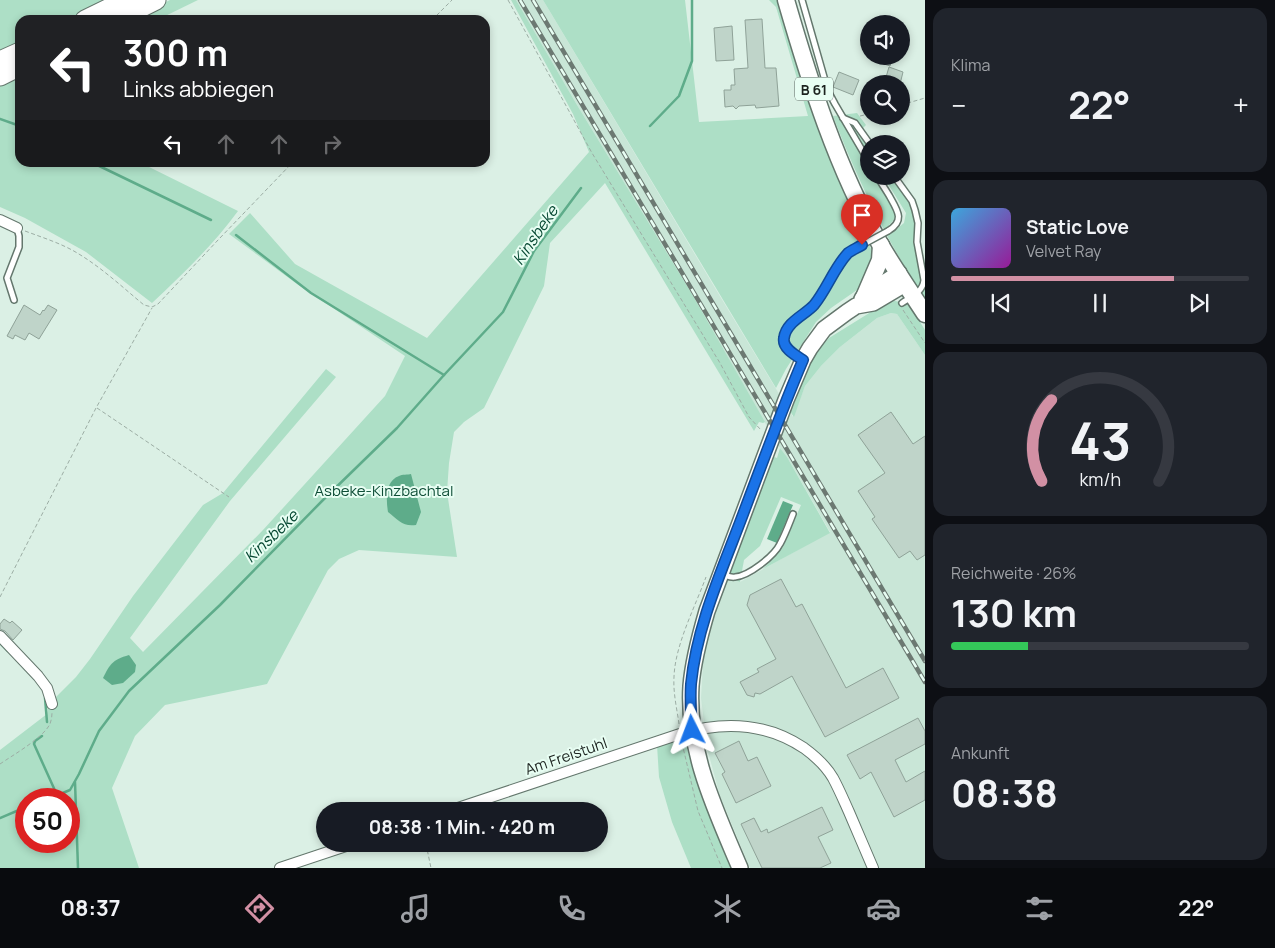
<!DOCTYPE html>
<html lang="de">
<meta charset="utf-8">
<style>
body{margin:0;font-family:Manrope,sans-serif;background:#20242c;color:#f1f3f6;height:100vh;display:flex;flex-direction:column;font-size:19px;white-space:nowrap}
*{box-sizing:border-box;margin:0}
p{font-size:16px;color:#9ea1a6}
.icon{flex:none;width:28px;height:28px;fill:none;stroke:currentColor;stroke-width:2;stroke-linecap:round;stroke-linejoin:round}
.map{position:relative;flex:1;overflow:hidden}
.sheet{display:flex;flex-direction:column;gap:8px;padding:8px;background:#0d0f14;width:350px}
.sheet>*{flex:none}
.top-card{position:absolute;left:15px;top:15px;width:475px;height:152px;border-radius:15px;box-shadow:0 2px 8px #0003;background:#202124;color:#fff;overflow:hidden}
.controls{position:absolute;left:860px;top:15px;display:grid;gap:10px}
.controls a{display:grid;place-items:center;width:50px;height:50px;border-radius:50%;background:#171b24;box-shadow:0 2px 8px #0003;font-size:25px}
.speed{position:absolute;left:15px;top:788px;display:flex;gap:10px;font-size:25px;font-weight:700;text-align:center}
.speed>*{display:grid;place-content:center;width:65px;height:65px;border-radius:50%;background:#171b24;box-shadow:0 2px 8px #0003;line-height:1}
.speed .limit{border:8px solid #d22;background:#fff;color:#111}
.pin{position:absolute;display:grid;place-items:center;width:42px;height:42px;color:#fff;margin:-51px -21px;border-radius:50% 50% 50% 0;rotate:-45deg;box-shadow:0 0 5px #0007}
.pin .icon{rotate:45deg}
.me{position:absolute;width:55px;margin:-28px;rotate:357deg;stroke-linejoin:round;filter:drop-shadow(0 0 4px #0008)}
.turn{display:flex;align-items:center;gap:18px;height:105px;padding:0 25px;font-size:22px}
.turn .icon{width:65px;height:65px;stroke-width:2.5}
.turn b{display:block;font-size:35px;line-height:42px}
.lanes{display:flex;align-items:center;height:48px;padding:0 25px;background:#0003;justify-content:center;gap:25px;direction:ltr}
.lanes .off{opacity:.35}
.big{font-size:38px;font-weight:700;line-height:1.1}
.sheet .tile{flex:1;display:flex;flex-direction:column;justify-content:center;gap:8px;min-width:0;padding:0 18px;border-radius:15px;background:#20242c}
.sheet .dial{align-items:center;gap:0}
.dial svg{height:130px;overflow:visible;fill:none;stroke:#363941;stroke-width:7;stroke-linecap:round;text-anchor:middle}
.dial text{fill:#f1f3f6;stroke:none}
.song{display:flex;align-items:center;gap:15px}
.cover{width:60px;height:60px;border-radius:8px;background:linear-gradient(135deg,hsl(200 70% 55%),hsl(300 70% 35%))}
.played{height:5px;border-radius:2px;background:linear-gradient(90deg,#d290a4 75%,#363941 75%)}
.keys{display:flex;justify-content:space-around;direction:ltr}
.heat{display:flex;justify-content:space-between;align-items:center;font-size:28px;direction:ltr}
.charge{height:8px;border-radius:4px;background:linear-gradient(90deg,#34c759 26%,#363941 0)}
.trip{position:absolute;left:316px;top:802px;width:292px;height:50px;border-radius:25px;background:#171b24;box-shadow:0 2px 8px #0003;font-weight:700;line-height:50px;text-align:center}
.tabs{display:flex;height:80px;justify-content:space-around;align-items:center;background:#090b0e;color:#9ea1a6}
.tabs .icon{width:35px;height:35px}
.tabs .active{color:#d290a4}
.tabs b{font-size:22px;color:#f1f3f6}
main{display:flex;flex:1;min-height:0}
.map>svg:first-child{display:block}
</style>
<main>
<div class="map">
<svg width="925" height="868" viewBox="0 0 925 868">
<rect width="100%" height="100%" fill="#dbf0e5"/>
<!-- built -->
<polygon fill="#c9e6d7" points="516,0 543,0 712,283 793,417 805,386 821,366 840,347 877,318 891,313 897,314 925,355 925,868 750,868 720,796 707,748 701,698 703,663 710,630 714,613 727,578 740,582 830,532 787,457 780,448 761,416 692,294 577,105"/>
<!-- green -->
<g fill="#addfc6" fill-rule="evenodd">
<polygon points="0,0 113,0 73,20 20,20 20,44 0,52"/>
<polygon points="170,0 198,0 157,20 130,20"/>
<path d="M511,0H516L577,105L692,294L765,422L763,423L759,422L754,431L605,183L550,243L544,286L484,408L464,422L454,432L449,463L447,492L457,557L359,550L339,559L328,570L267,684L165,705L135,736L112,788L139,868H0V750L47,714L48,707L45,705L53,700L76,677L90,659L133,596L203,505L223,493L326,369L336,377L230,501L130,638L143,652L263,530L385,396L405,356L297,284L229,234L250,213L295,264L427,338L589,152L573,114ZM26,799H69V841H26Z"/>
<polygon points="543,0 685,0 699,122 808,116 776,7 769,0 778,0 838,178 871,249 873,259 863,283 857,290 831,308 816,322 786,369 776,388"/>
<path d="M20,75V162L141,163L238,211C213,245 183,274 152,303L86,252L25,218L0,207V84Z"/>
<path d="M857,113L866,125L860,131L869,144V154L856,134L852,138L869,166V176H875C881,186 895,205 895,215C895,220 892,222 889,225L893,232L904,223L906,213L883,176H892L911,202L915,218L920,277L925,286V300C888,243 857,179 833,116Z"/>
<polygon points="895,301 900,302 910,306 925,330 925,355 897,314 891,313 877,318 840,347 821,366 805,386 794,417 789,410 799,383 815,354 829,338 887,302"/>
<polygon points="780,448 787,457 830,533 763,569 783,547 801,505 781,497 760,546 744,560 740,582 727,578 772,456 777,458"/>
<path d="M684,737C695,782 714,825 732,868H691L672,822L659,777L657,745Z"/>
</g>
<!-- water -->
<g fill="#5eac8a">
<path d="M411,474L421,512L416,525C403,527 398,520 388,512C386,500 385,481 399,476C402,474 408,475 411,474Z"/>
<polygon points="783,501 793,505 777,543 767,539"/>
<path d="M129,655L136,665L135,672L123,683L112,685L103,678C110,664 112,660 129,655Z"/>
</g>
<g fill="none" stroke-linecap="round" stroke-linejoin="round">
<!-- stream -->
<g stroke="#5eac8a" stroke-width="2.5">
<polyline points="0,119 20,126"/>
<polyline points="650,126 679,96 692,61 692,0"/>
<polyline points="91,162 211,220"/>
<polyline points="236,235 311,293 444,375"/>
<polyline points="0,643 8,651"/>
<polyline points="45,698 47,722"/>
<polyline points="42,736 35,741 34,744 57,795"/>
<polyline points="75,782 78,868"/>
<polyline points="48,799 70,790 79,774 99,731 129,691 220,605 323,500 397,428 444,375 503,312 534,251 581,188"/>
<polyline points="0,818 26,807"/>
</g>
</g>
<!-- building -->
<g fill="#bfd4c9" stroke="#8fa298">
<polygon points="762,19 765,68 776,68 779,106 756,108 755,105 739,106 736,109 733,106 725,107 724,90 731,90 731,85 735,85 734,69 748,68 745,20"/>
<polygon points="732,26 734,60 716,61 714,28"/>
<polygon points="879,56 892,58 890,66 878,62"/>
<polygon points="889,67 903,72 900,84 884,84"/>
<polygon points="839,72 859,80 853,95 833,87"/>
<polygon points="24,305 40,315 43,310 44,311 48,305 57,310 39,339 29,333 25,340 15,335 13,339 7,336"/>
<polygon points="891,412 913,444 925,436 925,555 917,560 910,551 899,558 872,519 875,517 858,491 885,473 858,435"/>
<polygon points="781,579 796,607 802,604 846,688 883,668 899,698 825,737 792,676 760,694 755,693 754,697 747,695 740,682 759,672 757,669 776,659 747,605 750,595"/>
<polygon points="4,619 10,623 12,621 22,630 13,640 5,631 0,629 0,624"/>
<polygon points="918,718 925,731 925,744 895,760 906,782 925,771 925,800 894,817 871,772 860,779 847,755"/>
<polygon points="739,741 748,761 757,757 771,786 736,803 722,774 725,772 715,753"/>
<polygon points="822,807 833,830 818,837 831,863 820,868 762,868 741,824 754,818 761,832 767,829 768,833"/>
</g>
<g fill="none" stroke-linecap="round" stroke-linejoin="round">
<!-- lane casing -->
<g stroke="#64776d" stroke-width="8">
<g id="lane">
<polyline points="802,0 828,91 835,104 869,162"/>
<polyline points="843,118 855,123 870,144"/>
<path d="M877,176C881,183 886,190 890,197C898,211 905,221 888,231"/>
<path d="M894,176L912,201L915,210L918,223L917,242L924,280C923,292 911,297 902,303"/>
<polyline points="14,300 7,278 19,247 19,236 17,228"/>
<path d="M801,359C793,354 781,346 784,335C787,323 802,316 811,308C827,293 833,269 848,253C852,250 857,248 862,245"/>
<path d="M724,575C727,576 732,578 735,577C749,576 774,556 780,544C785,535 789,524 793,514"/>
</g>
</g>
<!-- street casing -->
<g stroke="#64776d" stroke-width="12">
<g id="street">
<polyline points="0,220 17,228"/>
<polyline points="0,636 38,676 47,688 52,704"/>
<path d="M449,811L680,734C723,721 765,722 804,748C815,756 826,766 833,778C839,789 844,801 849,812C857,831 865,849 873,868"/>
<polyline points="280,868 352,844"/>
</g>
</g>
<!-- secondary casing -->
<g stroke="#64776d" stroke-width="18">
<g id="secondary">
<polyline points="862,299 865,295 899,273"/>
<path d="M740,868C715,809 687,751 691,686C693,660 700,635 707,611L786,400L803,360L810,348L824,329L847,312L856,306L873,303L905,284"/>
</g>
</g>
<!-- primary casing -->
<g stroke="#64776d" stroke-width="19">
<g id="primary">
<path d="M786,0C810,83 837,168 880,244C894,268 910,291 925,314"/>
<polyline points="865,295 880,260 881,245"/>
</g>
</g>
<!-- highway casing -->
<g stroke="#64776d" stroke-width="21">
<g id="highway">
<polyline points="85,20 126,0"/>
<polyline points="116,20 156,0"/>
<polyline points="0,61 20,52"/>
<polyline points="0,76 20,66"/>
</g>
</g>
<!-- path -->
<g stroke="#9cada4" stroke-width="1" stroke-dasharray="4 2.5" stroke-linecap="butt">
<polyline points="508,0 592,153 720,363 749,417 761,430"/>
<polyline points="432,20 452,0"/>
<polyline points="901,105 925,98"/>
<polyline points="860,116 869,114"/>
<path d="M25,231C41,237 57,242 72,250C99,265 121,286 144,305L152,307L158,304L219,239L293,162"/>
<polyline points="903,310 925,343"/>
<polyline points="97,408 229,497"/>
<polyline points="0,597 96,408 152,308"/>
<path d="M679,724C677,709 673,693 674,677C675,645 695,607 706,577"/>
<polyline points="682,743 698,811 722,868"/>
<path d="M0,764C13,755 43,738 50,724C51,721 52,717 52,713"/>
<polyline points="426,844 431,868"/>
</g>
<!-- lane -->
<use href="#lane" stroke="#fff" stroke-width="5"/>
<!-- street -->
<use href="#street" stroke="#fff" stroke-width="10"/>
<!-- secondary -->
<use href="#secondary" stroke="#fff" stroke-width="15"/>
<!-- primary -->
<use href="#primary" stroke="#fff" stroke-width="16"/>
<!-- highway -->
<use href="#highway" stroke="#fff" stroke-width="19"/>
<!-- rail casing -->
<g stroke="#6c7972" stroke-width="4.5">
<g id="rail">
<polyline points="520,0 925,682"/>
<polyline points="533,0 925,661"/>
</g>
</g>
<!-- rail -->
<use href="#rail" stroke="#e8fef3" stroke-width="2.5" stroke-dasharray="8" stroke-linecap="butt"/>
<!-- lane-bridge casing -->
<g stroke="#64776d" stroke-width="8" stroke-linecap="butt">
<polyline id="lane-bridge" points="862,245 888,231"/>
</g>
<!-- lane-bridge -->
<use href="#lane-bridge" stroke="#fff" stroke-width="5"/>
</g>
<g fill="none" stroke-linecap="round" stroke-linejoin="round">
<!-- route casing -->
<g stroke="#114b97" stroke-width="12">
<path id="route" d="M692,730C691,715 690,699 691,684C697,623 724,566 745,509C764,459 782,409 803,360C795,355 782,348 784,338C786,322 805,315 814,305C827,289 834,268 848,253C852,250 857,248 862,245"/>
</g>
<!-- route -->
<use href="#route" stroke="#1a73e8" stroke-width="9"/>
</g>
<g text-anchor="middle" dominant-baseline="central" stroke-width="4" stroke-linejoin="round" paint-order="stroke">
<!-- shield labels -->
<rect fill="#e8fef3" stroke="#59655f" stroke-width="1" x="795" y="77.5" width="38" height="23" rx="4"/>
<g font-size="14" font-weight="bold" fill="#1c231f">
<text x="814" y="89">B 61</text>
</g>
<!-- park labels -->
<g font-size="15" fill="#0e4d36" stroke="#e8fef3">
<text x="384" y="490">Asbeke-Kinzbachtal</text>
</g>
<!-- street labels -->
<g font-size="15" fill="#1c231f" stroke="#e8fef3">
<text transform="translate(566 756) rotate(-19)">Am Freistuhl</text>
</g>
<!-- water labels -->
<g font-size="16" font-style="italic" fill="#064832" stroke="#e8fef3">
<text transform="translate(535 235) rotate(-56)">Kinsbeke</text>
<text transform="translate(271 536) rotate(-44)">Kinsbeke</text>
</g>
</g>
</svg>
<div class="controls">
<a><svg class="icon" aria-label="sound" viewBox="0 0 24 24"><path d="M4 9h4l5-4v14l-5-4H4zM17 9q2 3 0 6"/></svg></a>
<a><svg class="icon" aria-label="search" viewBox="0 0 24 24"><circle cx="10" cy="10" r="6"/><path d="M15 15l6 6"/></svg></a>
<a><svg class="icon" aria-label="layers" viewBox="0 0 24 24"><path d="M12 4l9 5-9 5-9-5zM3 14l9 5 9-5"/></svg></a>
</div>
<div class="speed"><div class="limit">50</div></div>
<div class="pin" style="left:862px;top:245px;background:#d93025"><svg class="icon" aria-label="arrive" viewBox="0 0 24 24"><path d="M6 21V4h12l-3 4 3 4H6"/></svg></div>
<svg class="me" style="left:692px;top:730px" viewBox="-20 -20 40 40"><path d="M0-17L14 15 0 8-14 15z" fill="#1a73e8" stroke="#fff" stroke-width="4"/></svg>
<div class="trip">08:38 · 1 Min. · 420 m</div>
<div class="top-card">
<div class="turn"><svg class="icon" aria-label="left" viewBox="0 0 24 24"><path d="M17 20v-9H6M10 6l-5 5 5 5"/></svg><div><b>300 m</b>Links abbiegen</div></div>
<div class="lanes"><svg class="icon" aria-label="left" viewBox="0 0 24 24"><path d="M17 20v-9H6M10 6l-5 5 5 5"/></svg><svg class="icon off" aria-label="ahead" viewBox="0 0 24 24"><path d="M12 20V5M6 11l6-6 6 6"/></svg><svg class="icon off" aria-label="ahead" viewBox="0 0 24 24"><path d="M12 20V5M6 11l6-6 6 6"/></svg><svg class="icon off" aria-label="right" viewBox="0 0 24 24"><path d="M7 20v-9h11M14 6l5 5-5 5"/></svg></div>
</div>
</div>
<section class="sheet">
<div class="tile"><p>Klima</p>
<div class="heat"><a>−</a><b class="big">22°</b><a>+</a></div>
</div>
<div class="tile">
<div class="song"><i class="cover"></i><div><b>Static Love</b><p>Velvet Ray</p></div></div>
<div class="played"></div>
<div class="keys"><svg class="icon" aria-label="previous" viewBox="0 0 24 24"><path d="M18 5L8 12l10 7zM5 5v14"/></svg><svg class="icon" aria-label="pause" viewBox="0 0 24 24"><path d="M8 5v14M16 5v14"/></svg><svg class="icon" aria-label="next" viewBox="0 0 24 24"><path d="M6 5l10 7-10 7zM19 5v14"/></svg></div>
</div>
<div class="tile dial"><svg viewBox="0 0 100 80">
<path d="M14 69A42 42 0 1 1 86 69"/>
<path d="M14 69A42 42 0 0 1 20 19" stroke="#d290a4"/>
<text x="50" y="56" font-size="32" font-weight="700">43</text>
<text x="50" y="72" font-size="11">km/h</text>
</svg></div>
<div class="tile"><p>Reichweite · 26%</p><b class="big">130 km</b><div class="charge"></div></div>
<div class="tile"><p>Ankunft</p><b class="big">08:38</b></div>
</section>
</main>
<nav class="tabs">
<b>08:37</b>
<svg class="icon active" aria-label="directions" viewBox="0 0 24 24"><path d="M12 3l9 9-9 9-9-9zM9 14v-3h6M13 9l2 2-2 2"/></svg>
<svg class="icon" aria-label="music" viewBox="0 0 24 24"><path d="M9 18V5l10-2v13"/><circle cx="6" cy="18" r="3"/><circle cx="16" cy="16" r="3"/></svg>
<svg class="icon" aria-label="phone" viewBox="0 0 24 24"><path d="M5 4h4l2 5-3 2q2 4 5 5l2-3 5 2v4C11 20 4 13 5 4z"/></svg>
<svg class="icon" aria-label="climate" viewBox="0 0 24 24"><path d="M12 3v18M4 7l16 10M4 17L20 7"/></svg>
<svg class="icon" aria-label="car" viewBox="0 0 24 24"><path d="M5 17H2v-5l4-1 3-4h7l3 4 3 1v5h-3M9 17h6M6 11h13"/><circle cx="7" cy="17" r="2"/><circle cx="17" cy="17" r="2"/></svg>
<svg class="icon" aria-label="filters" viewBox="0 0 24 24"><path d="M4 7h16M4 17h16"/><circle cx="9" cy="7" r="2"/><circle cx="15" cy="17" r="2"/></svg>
<b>22°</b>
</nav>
